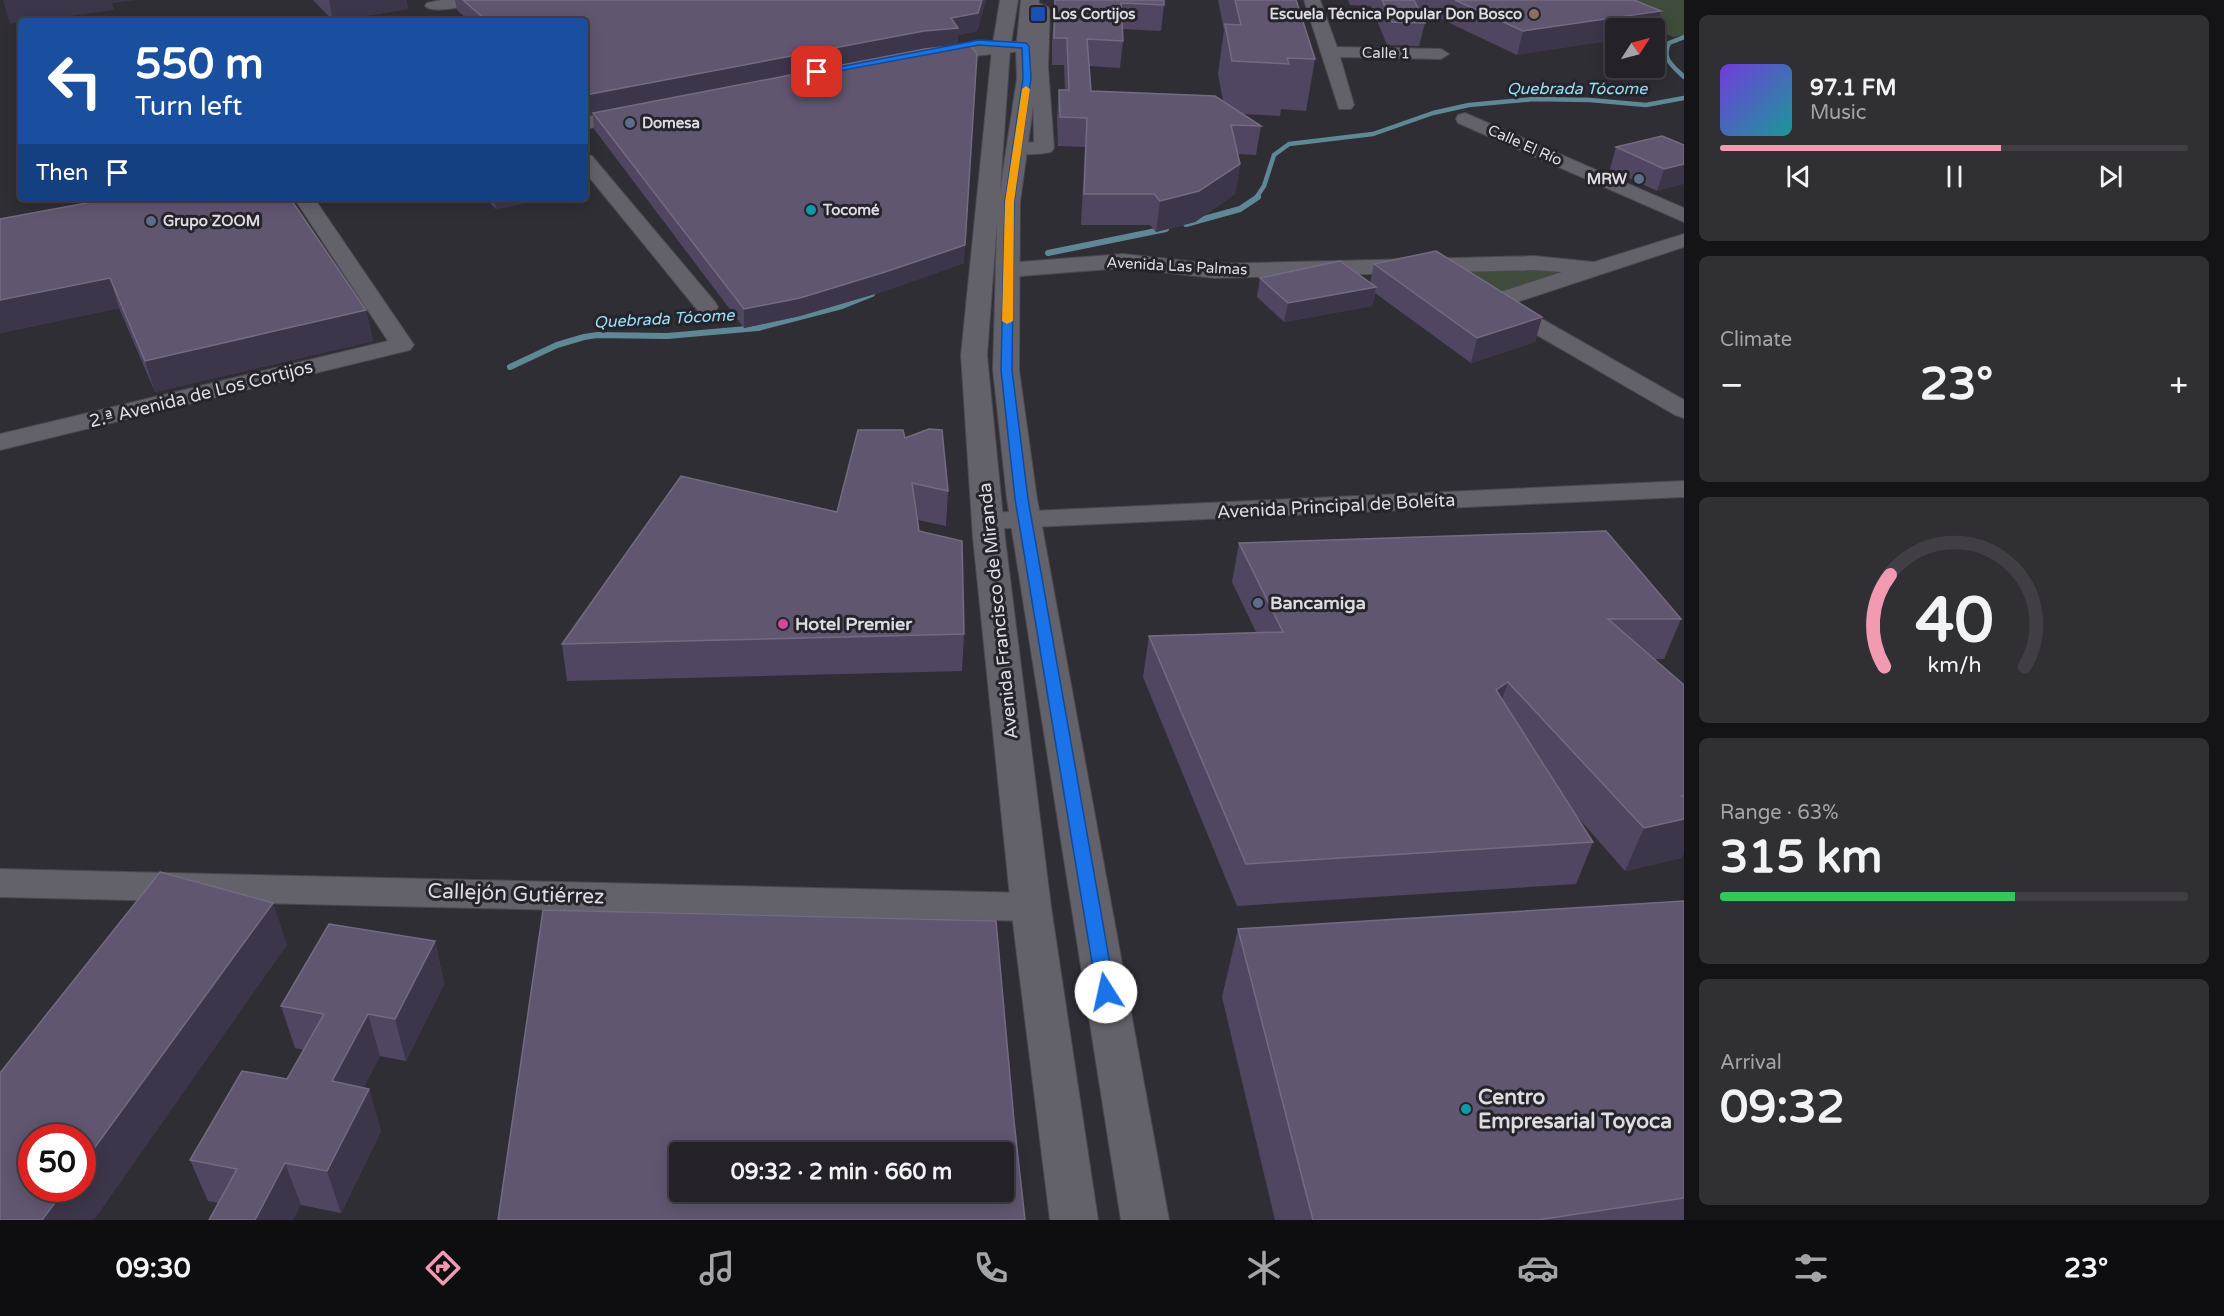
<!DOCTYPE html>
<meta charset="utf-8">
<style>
body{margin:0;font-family:"Varela Round",sans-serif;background:#302f34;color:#f1f3f6;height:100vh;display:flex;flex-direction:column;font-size:22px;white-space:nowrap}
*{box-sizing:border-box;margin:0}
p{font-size:20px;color:#a3a4a8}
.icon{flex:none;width:33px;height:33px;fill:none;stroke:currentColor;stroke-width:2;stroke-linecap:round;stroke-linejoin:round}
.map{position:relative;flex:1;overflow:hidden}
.panel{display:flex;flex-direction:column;gap:15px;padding:15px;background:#141316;width:540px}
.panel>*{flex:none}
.top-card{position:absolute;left:18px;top:18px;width:570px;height:183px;border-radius:6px;box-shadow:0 3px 15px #0003,0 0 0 2px #413f45;background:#1a4fa0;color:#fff;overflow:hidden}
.needle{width:39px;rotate:54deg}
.controls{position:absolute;left:1605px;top:18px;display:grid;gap:12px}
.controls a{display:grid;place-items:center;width:60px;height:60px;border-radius:6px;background:#242228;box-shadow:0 3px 15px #0003,0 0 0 2px #413f45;font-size:30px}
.speed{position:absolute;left:18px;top:1124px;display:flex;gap:12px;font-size:30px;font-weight:700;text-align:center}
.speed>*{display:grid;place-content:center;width:78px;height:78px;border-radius:50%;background:#242228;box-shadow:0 3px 15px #0003,0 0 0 2px #413f45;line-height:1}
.speed .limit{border:9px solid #d22;background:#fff;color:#111}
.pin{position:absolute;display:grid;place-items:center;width:51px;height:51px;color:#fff;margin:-26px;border-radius:12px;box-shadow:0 3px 9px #0006}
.me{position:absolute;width:66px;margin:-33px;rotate:350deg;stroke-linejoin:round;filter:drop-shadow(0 0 4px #0008)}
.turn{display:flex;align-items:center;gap:21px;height:126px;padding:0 18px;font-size:27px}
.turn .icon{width:78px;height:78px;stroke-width:2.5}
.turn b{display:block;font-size:42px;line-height:51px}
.then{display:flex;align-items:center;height:57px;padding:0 18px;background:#0003;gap:12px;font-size:22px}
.big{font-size:45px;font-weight:800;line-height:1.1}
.panel .tile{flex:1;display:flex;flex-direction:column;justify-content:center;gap:9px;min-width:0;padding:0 21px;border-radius:9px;background:#302f34}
.panel .dial{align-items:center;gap:0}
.dial svg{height:156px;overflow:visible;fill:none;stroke:#413f45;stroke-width:7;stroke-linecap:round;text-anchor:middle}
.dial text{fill:#f1f3f6;stroke:none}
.song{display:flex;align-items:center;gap:18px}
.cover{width:72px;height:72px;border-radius:9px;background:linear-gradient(135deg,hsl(260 70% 55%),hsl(180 70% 35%))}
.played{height:6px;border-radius:3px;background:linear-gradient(90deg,#f19ab2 60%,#413f45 60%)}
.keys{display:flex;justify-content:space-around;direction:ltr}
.heat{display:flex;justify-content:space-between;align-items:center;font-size:33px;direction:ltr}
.charge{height:9px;border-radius:4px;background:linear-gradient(90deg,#34c759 63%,#413f45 0)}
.trip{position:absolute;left:669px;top:1142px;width:345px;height:60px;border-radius:6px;background:#242228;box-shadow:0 3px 15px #0003,0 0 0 2px #413f45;font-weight:800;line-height:60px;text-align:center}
.dock{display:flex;height:96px;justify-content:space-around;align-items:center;background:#0e0e10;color:#a3a4a8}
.dock .icon{width:42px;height:42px}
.dock .current{color:#f19ab2}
.dock b{font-size:27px;color:#f1f3f6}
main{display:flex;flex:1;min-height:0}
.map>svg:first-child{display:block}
</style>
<main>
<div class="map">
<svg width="1684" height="1220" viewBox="0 0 1684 1220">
<rect width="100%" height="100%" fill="#302e35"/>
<!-- green -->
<g fill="#404c3b">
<polygon points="1590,0 1684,0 1684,35 1673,37"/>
<polygon points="1548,268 1576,272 1496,295 1450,269"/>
</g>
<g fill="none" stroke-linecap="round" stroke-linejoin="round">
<!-- stream-far1 -->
<g stroke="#5e8895" stroke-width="4.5">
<path d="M1684,37L1669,43C1661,59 1673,66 1684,77"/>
<polyline points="1256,198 1264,186 1274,155 1289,144 1373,134 1433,113 1469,105 1534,99 1590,100 1646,105 1684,98"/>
</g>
<!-- stream -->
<g stroke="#5e8895" stroke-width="6">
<polyline points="1186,224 1240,209 1258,197"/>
<polyline points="1048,253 1166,229"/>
<polyline points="510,367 557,345 584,337 597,335 667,336 758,328 842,306 872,294"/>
</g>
<!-- minor casing -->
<g stroke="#4b494f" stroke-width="2">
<g id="minor">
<path d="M441,0H479C472,7 432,14 425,6L427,3Z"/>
<path d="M1032,0L1048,7L1050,10L1048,67L1054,148L1051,152C1038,155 1023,155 1010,152L1007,148L1010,144L1034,142L1032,50L934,60L926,55L934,50L1022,41L1033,33L1034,12L1021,4L1023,1Z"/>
<polygon points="1304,0 1320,0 1337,47 1441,49 1449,54 1441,59 1340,57 1354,105 1351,109 1339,109"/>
<polygon points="634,109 640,110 643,114 640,118 585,129 585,117"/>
<polygon points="1465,113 1684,208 1684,222 1458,123 1456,119 1458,115"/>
<polygon points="585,154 592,156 715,302 718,307 715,312 707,314 699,312 585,172"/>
<polygon points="294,198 314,198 414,345 410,350 0,450 0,434 388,341"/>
<polygon points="1684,234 1684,247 1514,303 1684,400 1684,418 1675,415 1497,312 1485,301 1488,296 1562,272 1534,270 1215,278 1123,268 1008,277 1000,275 997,270 1000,265 1008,263 1123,254 1215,264 1534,256 1594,262"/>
<polygon points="1684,481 1684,497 988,529 978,527 974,521 978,515 988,513"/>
<polygon points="0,869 1031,893 1044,897 1050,907 1044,917 1031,921 0,897"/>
</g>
</g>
<!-- secondary casing -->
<g stroke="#4b494f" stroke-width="2">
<polygon id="secondary" points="1000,0 1018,0 1010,49 1000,191 1017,78 1016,50 1021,0 1039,0 1034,50 1037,78 1020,202 1019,370 1037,499 1169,1220 1121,1220 1007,499 993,370 997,222 987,355 1005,538 1051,907 1098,1220 1050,1220 1011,907 973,538 961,355 992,49"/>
</g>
<!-- minor -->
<use href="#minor" fill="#636169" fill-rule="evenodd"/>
<!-- secondary -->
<use href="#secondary" fill="#636169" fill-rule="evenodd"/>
</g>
<!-- wall -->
<g fill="#514662">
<polygon points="313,0 406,0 408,9 333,21"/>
<polygon points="455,0 986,0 977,31 958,35 957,45 964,263 885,291 800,316 744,328 594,129 593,114 585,115 585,21 469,21 457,10"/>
<polygon points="1055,0 1164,5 1161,31 1122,29 1123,41 1120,68 1089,66 1091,91 1223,101 1218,74 1224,30 1218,0 1297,0 1315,59 1306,111 1281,109 1280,116 1243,114 1261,126 1256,155 1238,154 1240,164 1235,194 1195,222 1156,232 1150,225 1081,225 1085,147 1058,146 1057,118 1059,90 1065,90 1064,65 1052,65 1052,42"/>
<polygon points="1348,0 1634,0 1517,55 1418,8 1425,23 1419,46 1387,45 1371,6 1350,5"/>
<polygon points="1684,145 1657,191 1610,169 1616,147"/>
<polygon points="90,198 366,310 373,341 155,392 119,308 0,333 91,202"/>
<polygon points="485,198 550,198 496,209"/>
<polygon points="1374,264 1542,317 1535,342 1471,363 1375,293 1372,306 1284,322 1257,297 1260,278 1370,283"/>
<polygon points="905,438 948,491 946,526 918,520 919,531 964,634 962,671 567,681 562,644 837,512"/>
<polygon points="1239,543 1681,619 1664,659 1654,659 1684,685 1684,852 1681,858 1625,871 1575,814 1593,842 1576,884 1237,906 1143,677 1149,636 1256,632 1232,582"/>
<polygon points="1684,901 1684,1220 1275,1220 1222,997 1238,929"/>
<polygon points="435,941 444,984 406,1061 380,1056 363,1088 369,1089 381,1131 341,1213 301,1205 218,1203 208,1201 190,1160 287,1079 304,1050 295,1048 281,1006"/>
</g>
<!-- shaded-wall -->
<g fill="#3d364a">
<polygon points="3,0 136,0 112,3 114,10 32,21 21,21 21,22 10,24"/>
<polygon points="329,0 406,0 408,9 333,21"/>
<polygon points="982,0 986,0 977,31 958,35 957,46 924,50 585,115 585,95"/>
<polygon points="1661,11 1654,31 1654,28 1616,28 1616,40 1517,55 1523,31"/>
<polygon points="977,54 964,263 885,291 800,316 744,328 744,309"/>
<polygon points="1240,164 1235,194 1195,222 1156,232 1160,201"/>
<polygon points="1684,164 1684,184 1657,191 1664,169"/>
<polygon points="494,198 550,198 496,209"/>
<polygon points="110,278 119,308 0,333 0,300"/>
<polygon points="1376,287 1372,306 1284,322 1288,303"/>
<polygon points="366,310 373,341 155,392 145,361"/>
<polygon points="1542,317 1535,342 1471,363 1477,338"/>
<polygon points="1508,682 1494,723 1496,690"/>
<polygon points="1682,796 1684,796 1684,852 1681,858 1625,871 1644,828"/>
<polygon points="273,903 287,945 94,1220 42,1220 66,1188 82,1188 82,1165"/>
<polygon points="435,941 444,984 406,1061 395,1019"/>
<polygon points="368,1014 380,1056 345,1124 332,1081"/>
<polygon points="369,1089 381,1131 341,1213 327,1171"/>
<polygon points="285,1163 301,1205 293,1220 255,1220"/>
</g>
<!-- building -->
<g fill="#60566f" stroke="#746b81" stroke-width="1.5" fill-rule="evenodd">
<polygon points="463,0 982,0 978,13 951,18 958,28 924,31 585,95 585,21 487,21"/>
<polygon points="1055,0 1164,0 1164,5 1121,3 1123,41 1087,39 1091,91 1215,96 1261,126 1231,125 1240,164 1199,191 1160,201 1154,194 1084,194 1087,118 1060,117 1059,90 1069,90 1067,38 1054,38"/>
<polygon points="1235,0 1296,0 1315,59 1287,58 1289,64 1232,61 1225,24 1241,25"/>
<polygon points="1382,0 1414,0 1425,23 1392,22"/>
<polygon points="1455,0 1634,0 1661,11 1523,31"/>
<polygon points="969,44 977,54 965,245 885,272 800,298 744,309 593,113 925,49"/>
<polygon points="1662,136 1684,145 1684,164 1664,169 1616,147"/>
<polygon points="90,198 290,198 366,310 145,361 110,278 0,300 0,219 92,202"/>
<polygon points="1436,251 1542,317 1477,338 1374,264"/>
<polygon points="1340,261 1376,287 1288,303 1260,278"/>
<polygon points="929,429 942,430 948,491 912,483 919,531 962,541 964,634 562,644 681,476 837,512 858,430 903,430 905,438"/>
<polygon points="1606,531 1681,619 1608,619 1684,685 1684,796 1682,796 1684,798 1684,819 1644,828 1508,682 1496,690 1593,842 1246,864 1149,636 1283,632 1239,543"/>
<polygon points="160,872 273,903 82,1165 82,1137 32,1137 32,1188 66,1188 42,1220 0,1220 0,1073"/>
<polygon points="1684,901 1684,1198 1537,1220 1313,1220 1238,929"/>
<path d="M543,910L996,921L1014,1121L1025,1220H498ZM680,1152H1004V1191H680Z"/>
<polygon points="329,924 435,941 395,1019 368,1014 332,1081 369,1089 327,1171 285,1163 255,1220 209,1220 237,1169 190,1160 242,1071 287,1079 324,1014 281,1006"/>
</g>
<!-- route -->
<polygon fill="#1a73e8" stroke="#114b97" stroke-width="1.5" points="979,40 1026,43 1029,46 1031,78 1014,202 1012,370 1028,499 1115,992 1112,997 1106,999 1100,997 1097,992 1015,499 1001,370 1005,202 1023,78 1022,48 979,45 817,75 813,72"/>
<!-- slow -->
<polygon fill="#f59e0b" points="1026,86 1030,89 1014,202 1013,321 1007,324 1002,321 1005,202 1022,89"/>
<!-- markers -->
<rect fill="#1a4fb4" stroke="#26242b" stroke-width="2" x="1030" y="6" width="16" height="16" rx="3"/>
<circle fill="#8d6e63" stroke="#26242b" stroke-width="2" cx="1534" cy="14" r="6"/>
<g fill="#5c6f8a" stroke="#26242b" stroke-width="2">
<circle cx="630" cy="123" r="6"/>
<circle cx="1639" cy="179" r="6"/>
<circle cx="151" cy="221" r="6"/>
<circle cx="1258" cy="603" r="6"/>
</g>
<g fill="#0f9aa8" stroke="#26242b" stroke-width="2">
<circle cx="811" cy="210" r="6"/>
<circle cx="1466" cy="1109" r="6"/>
</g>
<circle fill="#d1479c" stroke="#26242b" stroke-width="2" cx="783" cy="624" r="6"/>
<g text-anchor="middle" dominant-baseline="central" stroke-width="6" stroke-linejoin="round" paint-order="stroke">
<!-- far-poi labels -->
<g font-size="15" font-weight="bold" fill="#dedce1" stroke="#26242b" text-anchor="start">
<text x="1052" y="14">Los Cortijos</text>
<text x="1522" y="14" text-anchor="end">Escuela Técnica Popular Don Bosco</text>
<text x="642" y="123">Domesa</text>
<text x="1627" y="179" text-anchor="end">MRW</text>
<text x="823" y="210">Tocomé</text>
<text x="163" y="221">Grupo ZOOM</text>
</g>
<!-- far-street labels -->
<g font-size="15" fill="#dedce1" stroke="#26242b">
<text transform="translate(1386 53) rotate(1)">Calle 1</text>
<text transform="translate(1525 145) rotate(24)">Calle El Río</text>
<text transform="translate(1177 266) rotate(3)">Avenida Las Palmas</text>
</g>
<!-- far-water labels -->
<g font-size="16" font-style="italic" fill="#97e1f8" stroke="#26242b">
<text x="1577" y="89">Quebrada Tócome</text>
<text transform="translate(664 319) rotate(-3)">Quebrada Tócome</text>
</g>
<!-- street labels -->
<g font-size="18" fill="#dedce1" stroke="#26242b">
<text transform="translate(201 394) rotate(-14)">2.ª Avenida de Los Cortijos</text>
<text transform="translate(1336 506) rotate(-3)">Avenida Principal de Boleíta</text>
<text transform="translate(998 611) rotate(-96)">Avenida Francisco de Miranda</text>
</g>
<!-- poi labels -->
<g font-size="18" font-weight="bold" fill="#dedce1" stroke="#26242b" text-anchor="start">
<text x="1270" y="603">Bancamiga</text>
<text x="795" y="624">Hotel Premier</text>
</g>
<!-- near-street labels -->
<g font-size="21" fill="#dedce1" stroke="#26242b">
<text transform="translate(516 894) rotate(2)">Callejón Gutiérrez</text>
</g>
<!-- near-poi labels -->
<g font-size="21" font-weight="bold" fill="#dedce1" stroke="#26242b" text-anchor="start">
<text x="1478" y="1097">Centro<tspan x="1478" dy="24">Empresarial Toyoca</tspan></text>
</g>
</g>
</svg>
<div class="controls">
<a><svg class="needle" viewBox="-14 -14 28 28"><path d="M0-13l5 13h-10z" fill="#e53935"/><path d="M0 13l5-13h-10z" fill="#a3a4a8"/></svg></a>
</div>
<div class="speed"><div class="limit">50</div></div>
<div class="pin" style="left:817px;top:72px;background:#d93025"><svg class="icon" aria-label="arrive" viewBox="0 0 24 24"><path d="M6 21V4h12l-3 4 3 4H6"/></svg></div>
<svg class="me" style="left:1106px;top:992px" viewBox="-20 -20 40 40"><circle r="19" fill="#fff"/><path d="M0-13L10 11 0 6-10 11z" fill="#1a73e8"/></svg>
<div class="trip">09:32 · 2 min · 660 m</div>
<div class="top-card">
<div class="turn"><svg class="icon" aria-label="left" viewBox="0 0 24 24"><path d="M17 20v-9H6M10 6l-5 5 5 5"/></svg><div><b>550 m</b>Turn left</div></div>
<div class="then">Then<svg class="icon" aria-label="arrive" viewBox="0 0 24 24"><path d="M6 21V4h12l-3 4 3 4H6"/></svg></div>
</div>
</div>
<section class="panel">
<div class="tile">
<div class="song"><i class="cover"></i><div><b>97.1 FM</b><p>Music</p></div></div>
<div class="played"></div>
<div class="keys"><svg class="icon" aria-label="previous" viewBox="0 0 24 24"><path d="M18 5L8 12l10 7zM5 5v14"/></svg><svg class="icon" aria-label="pause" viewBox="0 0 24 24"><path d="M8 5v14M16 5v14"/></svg><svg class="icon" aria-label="next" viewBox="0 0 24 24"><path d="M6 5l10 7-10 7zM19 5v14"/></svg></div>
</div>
<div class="tile"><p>Climate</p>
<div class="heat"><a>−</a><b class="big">23°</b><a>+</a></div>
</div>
<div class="tile dial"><svg viewBox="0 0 100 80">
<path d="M14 69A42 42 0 1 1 86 69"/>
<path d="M14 69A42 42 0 0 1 17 22" stroke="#f19ab2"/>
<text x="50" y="56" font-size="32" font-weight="700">40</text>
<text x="50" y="72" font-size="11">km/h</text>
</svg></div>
<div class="tile"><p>Range · 63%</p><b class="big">315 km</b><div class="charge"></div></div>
<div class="tile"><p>Arrival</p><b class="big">09:32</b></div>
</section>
</main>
<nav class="dock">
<b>09:30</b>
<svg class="icon current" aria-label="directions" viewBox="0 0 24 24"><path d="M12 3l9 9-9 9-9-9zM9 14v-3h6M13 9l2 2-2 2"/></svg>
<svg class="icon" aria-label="music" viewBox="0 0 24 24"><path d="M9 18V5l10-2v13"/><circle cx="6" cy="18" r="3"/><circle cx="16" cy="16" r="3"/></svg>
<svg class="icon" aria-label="phone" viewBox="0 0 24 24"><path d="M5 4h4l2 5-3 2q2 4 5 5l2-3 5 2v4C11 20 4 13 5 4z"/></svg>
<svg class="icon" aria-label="climate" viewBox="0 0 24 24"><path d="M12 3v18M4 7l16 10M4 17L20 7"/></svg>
<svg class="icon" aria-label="car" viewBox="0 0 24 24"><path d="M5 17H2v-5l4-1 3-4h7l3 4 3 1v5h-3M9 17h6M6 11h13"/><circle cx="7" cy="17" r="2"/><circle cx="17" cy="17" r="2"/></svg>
<svg class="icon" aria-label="filters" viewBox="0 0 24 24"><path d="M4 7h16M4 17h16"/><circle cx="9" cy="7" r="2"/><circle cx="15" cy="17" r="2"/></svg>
<b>23°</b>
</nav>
